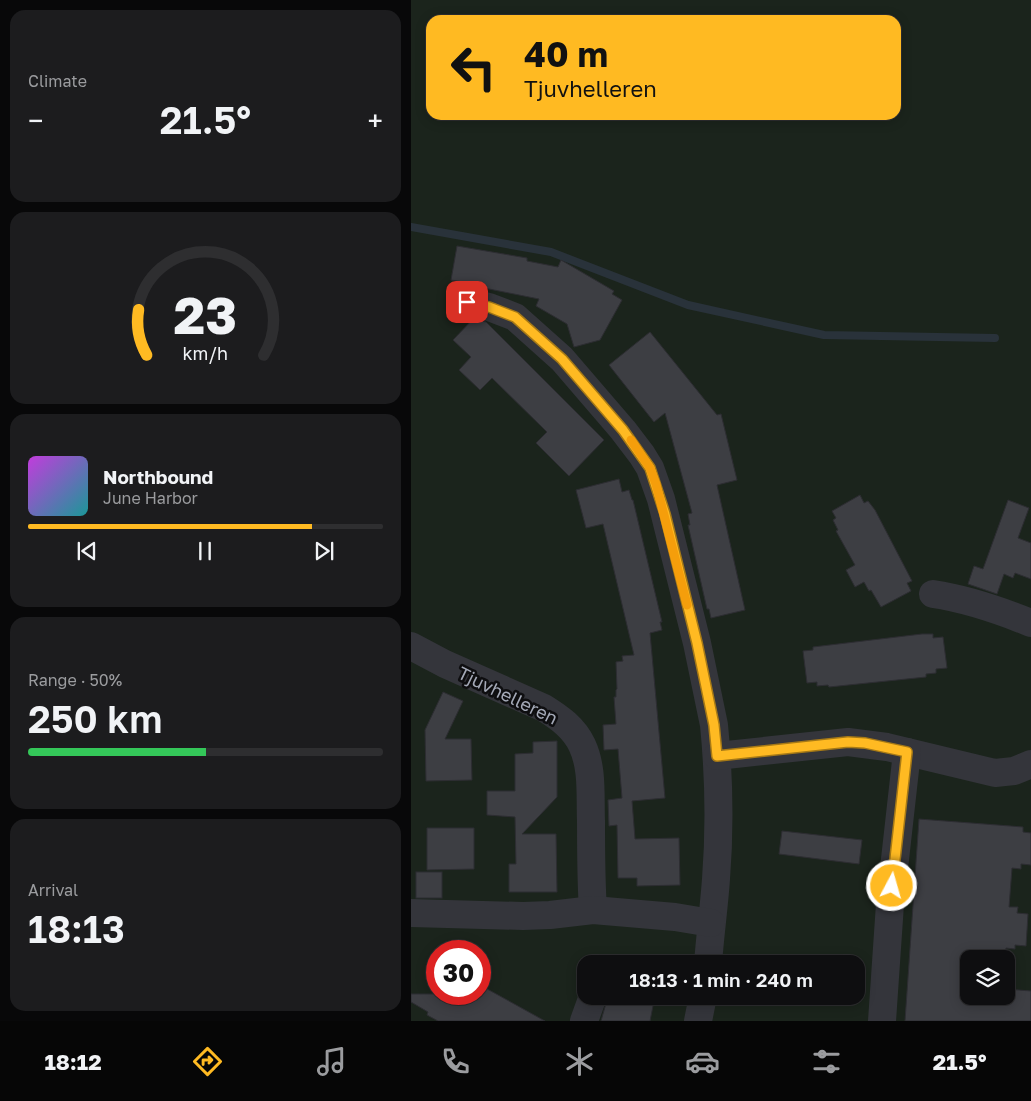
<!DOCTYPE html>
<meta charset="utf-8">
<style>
body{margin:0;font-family:"Golos Text",sans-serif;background:#1c1c1e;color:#f1f3f6;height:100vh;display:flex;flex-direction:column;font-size:19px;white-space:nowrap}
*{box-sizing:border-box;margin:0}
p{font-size:16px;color:#9b9c9f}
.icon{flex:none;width:28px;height:28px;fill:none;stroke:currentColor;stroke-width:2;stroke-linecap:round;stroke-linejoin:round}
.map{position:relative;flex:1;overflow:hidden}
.drawer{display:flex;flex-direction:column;gap:10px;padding:10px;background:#080809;width:411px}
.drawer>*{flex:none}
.hud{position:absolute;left:15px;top:15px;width:475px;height:105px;border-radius:15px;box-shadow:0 2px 12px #0003,0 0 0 1px #2e2e30;background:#ffba22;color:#111;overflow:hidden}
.controls{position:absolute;left:549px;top:950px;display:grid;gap:10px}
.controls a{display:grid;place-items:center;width:55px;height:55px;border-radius:10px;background:#0e0e10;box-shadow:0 2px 12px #0003,0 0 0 1px #2e2e30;font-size:25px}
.speed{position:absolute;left:15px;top:940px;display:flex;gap:10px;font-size:25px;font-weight:700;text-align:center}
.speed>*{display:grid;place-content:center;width:65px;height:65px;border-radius:50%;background:#0e0e10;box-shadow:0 2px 12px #0003,0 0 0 1px #2e2e30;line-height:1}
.speed .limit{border:8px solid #d22;background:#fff;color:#111}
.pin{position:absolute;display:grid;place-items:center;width:42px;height:42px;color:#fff;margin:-21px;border-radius:10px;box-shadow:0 2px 8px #0006}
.me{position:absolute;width:55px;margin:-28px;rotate:6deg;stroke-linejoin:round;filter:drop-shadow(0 0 4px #0008)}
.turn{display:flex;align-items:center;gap:18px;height:105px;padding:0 15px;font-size:22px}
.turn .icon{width:65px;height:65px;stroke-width:2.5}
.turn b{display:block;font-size:35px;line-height:42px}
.big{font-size:38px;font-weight:600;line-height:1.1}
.drawer .widget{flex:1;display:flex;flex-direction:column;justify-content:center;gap:8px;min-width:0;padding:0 18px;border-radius:15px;background:#1c1c1e}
.drawer .dial{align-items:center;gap:0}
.dial svg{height:130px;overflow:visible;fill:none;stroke:#2e2e30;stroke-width:7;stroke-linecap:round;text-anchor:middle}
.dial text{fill:#f1f3f6;stroke:none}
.song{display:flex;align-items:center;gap:15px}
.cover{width:60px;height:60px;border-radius:8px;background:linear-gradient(135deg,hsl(290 70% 55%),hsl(180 70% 35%))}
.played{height:5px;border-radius:2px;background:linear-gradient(90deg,#ffba22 80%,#2e2e30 80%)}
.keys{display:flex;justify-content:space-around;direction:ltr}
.heat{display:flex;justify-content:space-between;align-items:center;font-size:28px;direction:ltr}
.charge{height:8px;border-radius:4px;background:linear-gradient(90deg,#34c759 50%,#2e2e30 0)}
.trip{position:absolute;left:166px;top:955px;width:288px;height:50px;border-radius:15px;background:#0e0e10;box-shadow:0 2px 12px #0003,0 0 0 1px #2e2e30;font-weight:600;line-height:50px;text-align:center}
.menu{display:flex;height:80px;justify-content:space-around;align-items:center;background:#060606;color:#9b9c9f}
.menu .icon{width:35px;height:35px}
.menu .selected{color:#ffba22}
.menu b{font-size:22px;color:#f1f3f6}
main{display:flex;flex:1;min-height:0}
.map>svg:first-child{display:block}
</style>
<main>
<section class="drawer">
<div class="widget"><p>Climate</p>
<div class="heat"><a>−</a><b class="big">21.5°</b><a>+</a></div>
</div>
<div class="widget dial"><svg viewBox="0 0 100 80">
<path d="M14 69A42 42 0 1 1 86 69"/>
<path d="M14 69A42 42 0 0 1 9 41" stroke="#ffba22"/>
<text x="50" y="56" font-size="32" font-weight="700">23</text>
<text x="50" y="72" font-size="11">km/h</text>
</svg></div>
<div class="widget">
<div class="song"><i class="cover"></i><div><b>Northbound</b><p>June Harbor</p></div></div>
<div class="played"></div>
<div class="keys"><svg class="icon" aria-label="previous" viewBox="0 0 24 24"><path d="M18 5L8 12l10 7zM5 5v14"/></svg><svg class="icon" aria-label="pause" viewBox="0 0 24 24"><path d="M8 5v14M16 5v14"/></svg><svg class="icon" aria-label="next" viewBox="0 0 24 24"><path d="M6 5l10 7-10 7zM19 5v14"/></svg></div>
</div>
<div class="widget"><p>Range · 50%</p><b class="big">250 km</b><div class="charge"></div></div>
<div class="widget"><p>Arrival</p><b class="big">18:13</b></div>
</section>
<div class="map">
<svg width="620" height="1021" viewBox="0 0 620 1021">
<rect width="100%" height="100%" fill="#131315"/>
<!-- green -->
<path fill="#1b241c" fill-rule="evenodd" d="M0,0H620V1021H0ZM20,20H485V115H20ZM26,951H69V994H26ZM558,959H595V996H558ZM175,964H445V996H175Z"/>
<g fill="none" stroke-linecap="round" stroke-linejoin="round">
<!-- stream -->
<polyline stroke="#29323a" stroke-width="8" points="0,227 140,252 277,305 413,335 584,338"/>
</g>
<!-- building -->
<g fill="#3d3e43" stroke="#2d2d32">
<polygon points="46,246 116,258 116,261 147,267 150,260 203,291 201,294 211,300 189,340 163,347 156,324 125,306 128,299 63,286 64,284 40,280"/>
<polygon points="62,319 75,322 193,440 158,476 125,443 136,432 81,378 69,390 48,370 60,357 42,340"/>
<polygon points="239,332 306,415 310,414 326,480 306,485 334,610 300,618 298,609 296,609 277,525 279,525 277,514 281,513 254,413 243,422 198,365"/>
<polygon points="208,479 211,492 218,490 221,500 222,500 251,622 249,622 251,630 239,633 254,798 221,801 224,839 268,838 269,885 226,886 226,878 207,878 206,825 198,826 197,800 211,798 207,749 193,750 192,725 205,724 203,697 205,697 205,690 206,689 205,662 212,661 211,656 223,655 192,524 175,528 165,490"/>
<polygon points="449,495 453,503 457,501 464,510 501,581 496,583 500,591 470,607 460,590 458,591 453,582 444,587 435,570 444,565 425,531 427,530 422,520 425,518 421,511"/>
<polygon points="597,500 618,508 607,538 620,543 620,579 604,573 602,578 593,574 586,594 557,584 563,566 572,569"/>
<polygon points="511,634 522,634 522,638 532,637 536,668 525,669 525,673 515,674 515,677 418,687 417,685 406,686 406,682 396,683 392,651 402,650 402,647"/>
<polygon points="32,692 52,701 34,739 60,739 61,780 15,781 14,730"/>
<polygon points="146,741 146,797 111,834 145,834 146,892 98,892 98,864 105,864 104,817 76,815 76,791 104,791 104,754 122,753 122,742"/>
<polygon points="508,819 612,827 612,832 620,833 620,865 610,864 610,869 601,868 598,907 607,907 606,913 617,914 615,946 604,945 604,949 595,948 594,959 558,959 558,996 595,996 595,989 620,991 620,1021 494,1021"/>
<polygon points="16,828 63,828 63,869 16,870"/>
<polygon points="371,831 451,840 448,864 368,854"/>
<rect x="5" y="872" width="26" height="26"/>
<polygon points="69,985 134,1021 27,1021 16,1015 17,1012 0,1002 0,994 69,994"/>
<polygon points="197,996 244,996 239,1021 190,1021"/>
</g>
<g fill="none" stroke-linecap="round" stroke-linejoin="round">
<!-- minor -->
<g stroke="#34353b" stroke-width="28">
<path d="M50,300L78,307L104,317L151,359L212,430L231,455L239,468L250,499L286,643L303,725C308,776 309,828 305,879C303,908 299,935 297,964"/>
<path d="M522,594C556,599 588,610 620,623"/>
<path d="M0,646L34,664L133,708C149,718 163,728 171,745C182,768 179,796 180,821C180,851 180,881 182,910"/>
<polyline points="306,756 437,742 476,747 584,773 603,771 620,764"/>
<polyline points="0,913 112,916 139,915 182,910 264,917 300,923"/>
<polyline points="173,1021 182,996"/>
<polyline points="287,1021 292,996"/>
<polyline points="471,1021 479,904 496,752"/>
</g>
</g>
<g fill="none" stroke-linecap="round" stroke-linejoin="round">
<!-- route casing -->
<g stroke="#a67916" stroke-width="12">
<polyline id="route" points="56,302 78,307 104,317 151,359 212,430 239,468 254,514 286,643 303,725 306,756 437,742 454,743 496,752 481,886"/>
</g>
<!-- route -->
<use href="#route" stroke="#ffba22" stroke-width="9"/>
<!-- slow -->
<polyline stroke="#f59e0b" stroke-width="9" points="220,440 239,468 245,484 276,605"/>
</g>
<g text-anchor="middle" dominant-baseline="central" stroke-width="5" stroke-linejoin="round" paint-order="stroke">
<!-- street labels -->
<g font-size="18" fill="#a4a9b7" stroke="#0e0e10">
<text transform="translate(97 695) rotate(26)">Tjuvhelleren</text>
</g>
</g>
</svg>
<div class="controls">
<a><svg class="icon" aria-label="layers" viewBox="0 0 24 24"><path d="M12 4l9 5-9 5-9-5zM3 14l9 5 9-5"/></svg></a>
</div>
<div class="speed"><div class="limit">30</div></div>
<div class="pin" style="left:56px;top:302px;background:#d93025"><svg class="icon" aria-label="arrive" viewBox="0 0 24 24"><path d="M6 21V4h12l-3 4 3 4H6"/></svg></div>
<svg class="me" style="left:481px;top:886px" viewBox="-20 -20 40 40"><circle r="17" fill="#ffba22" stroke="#fff" stroke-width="3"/><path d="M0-11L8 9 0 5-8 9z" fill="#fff"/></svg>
<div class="trip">18:13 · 1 min · 240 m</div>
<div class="hud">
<div class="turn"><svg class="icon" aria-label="left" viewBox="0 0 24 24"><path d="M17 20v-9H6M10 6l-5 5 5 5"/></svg><div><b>40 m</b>Tjuvhelleren</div></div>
</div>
</div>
</main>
<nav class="menu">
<b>18:12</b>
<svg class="icon selected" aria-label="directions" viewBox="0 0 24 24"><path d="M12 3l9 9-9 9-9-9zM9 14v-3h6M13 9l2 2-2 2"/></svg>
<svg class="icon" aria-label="music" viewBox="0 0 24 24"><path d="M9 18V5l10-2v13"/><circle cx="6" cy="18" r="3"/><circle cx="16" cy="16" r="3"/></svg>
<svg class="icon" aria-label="phone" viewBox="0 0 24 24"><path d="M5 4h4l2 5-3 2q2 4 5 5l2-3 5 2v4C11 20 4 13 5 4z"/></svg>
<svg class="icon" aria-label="climate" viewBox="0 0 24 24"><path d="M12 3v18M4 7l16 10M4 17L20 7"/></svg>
<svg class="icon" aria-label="car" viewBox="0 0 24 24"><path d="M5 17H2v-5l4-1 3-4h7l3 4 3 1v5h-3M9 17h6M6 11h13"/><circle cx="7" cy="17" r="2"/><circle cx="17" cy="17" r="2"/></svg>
<svg class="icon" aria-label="filters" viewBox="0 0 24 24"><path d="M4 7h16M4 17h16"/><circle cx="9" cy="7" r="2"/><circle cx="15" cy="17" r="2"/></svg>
<b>21.5°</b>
</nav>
